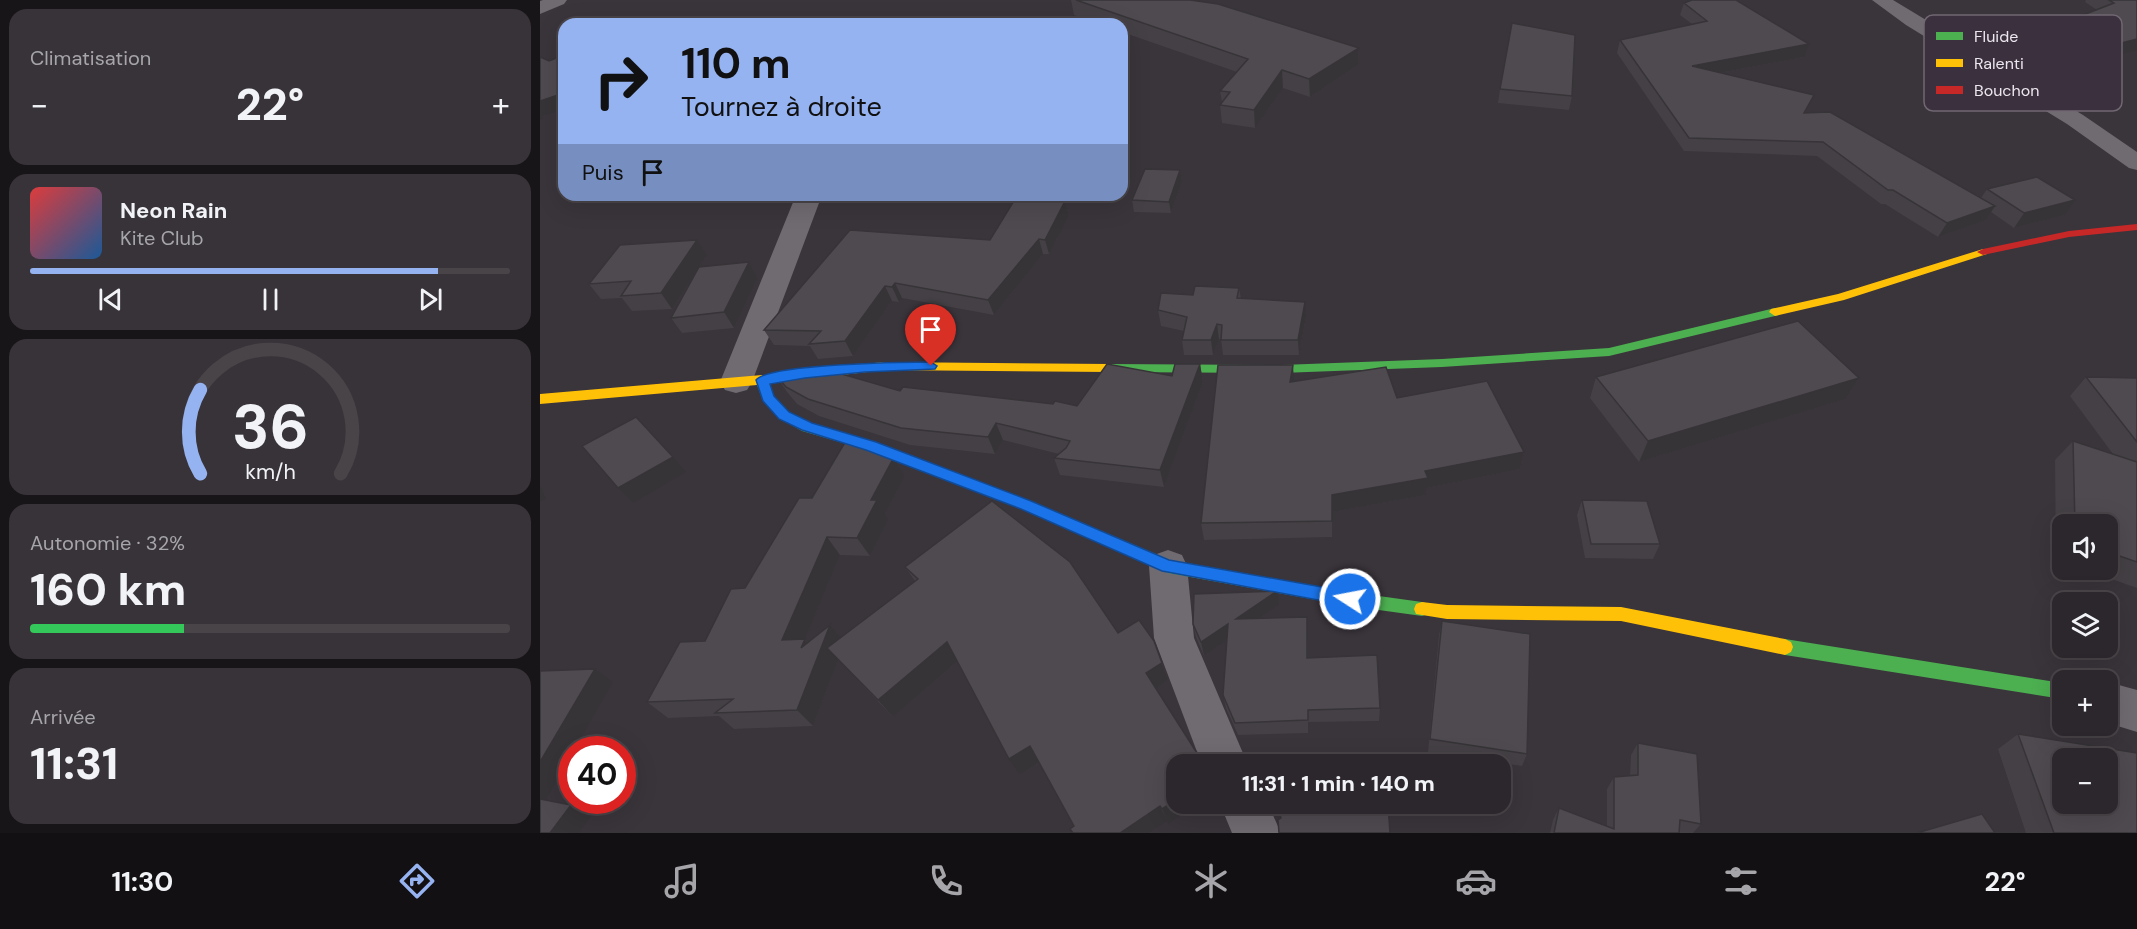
<!DOCTYPE html>
<html lang="fr">
<meta charset="utf-8">
<style>
body{margin:0;font-family:"DM Sans",sans-serif;background:#383338;color:#f1f3f6;height:100vh;display:flex;flex-direction:column;font-size:22px;white-space:nowrap}
*{box-sizing:border-box;margin:0}
p{font-size:20px;color:#a6a5a9}
.icon{flex:none;width:33px;height:33px;fill:none;stroke:currentColor;stroke-width:2;stroke-linecap:round;stroke-linejoin:round}
.map{position:relative;flex:1;overflow:hidden}
.details{display:flex;flex-direction:column;gap:9px;padding:9px;background:#181518;width:540px}
.details>*{flex:none}
.guide{position:absolute;left:18px;top:18px;width:570px;height:183px;border-radius:18px;box-shadow:0 6px 24px #0002,0 0 0 2px #484448;background:#95b2f1;color:#111;overflow:hidden}
.controls{position:absolute;left:1512px;top:514px;display:grid;gap:12px}
.controls a{display:grid;place-items:center;width:66px;height:66px;border-radius:12px;background:#2c272c;box-shadow:0 6px 24px #0002,0 0 0 2px #484448;font-size:30px}
.speed{position:absolute;left:18px;top:736px;display:flex;gap:12px;font-size:30px;font-weight:700;text-align:center}
.speed>*{display:grid;place-content:center;width:78px;height:78px;border-radius:50%;background:#2c272c;box-shadow:0 6px 24px #0002,0 0 0 2px #484448;line-height:1}
.speed .limit{border:9px solid #d22;background:#fff;color:#111}
.pin{position:absolute;display:grid;place-items:center;width:51px;height:51px;color:#fff;margin:-62px -26px;border-radius:50% 50% 50% 0;rotate:-45deg;box-shadow:0 0 6px #0007}
.pin .icon{rotate:45deg}
.me{position:absolute;width:66px;margin:-33px;rotate:281deg;stroke-linejoin:round;filter:drop-shadow(0 0 4px #0008)}
.turn{display:flex;align-items:center;gap:21px;height:126px;padding:0 24px;font-size:27px}
.turn .icon{width:78px;height:78px;stroke-width:2.5}
.turn b{display:block;font-size:42px;line-height:51px}
.then{display:flex;align-items:center;height:57px;padding:0 24px;background:#0003;gap:12px;font-size:22px}
.big{font-size:45px;font-weight:800;line-height:1.1}
.details .card{flex:1;display:flex;flex-direction:column;justify-content:center;gap:9px;min-width:0;padding:0 21px;border-radius:18px;background:#383338}
.details .dial{align-items:center;gap:0}
.dial svg{height:156px;overflow:visible;fill:none;stroke:#484448;stroke-width:7;stroke-linecap:round;text-anchor:middle}
.dial text{fill:#f1f3f6;stroke:none}
.song{display:flex;align-items:center;gap:18px}
.cover{width:72px;height:72px;border-radius:9px;background:linear-gradient(135deg,hsl(0 70% 55%),hsl(210 70% 35%))}
.played{height:6px;border-radius:3px;background:linear-gradient(90deg,#95b2f1 85%,#484448 85%)}
.keys{display:flex;justify-content:space-around;direction:ltr}
.heat{display:flex;justify-content:space-between;align-items:center;font-size:33px;direction:ltr}
.charge{height:9px;border-radius:4px;background:linear-gradient(90deg,#34c759 32%,#484448 0)}
.trip{position:absolute;left:626px;top:754px;width:345px;height:60px;border-radius:18px;background:#2c272c;box-shadow:0 6px 24px #0002,0 0 0 2px #484448;font-weight:800;line-height:60px;text-align:center}
.menu{display:flex;height:96px;justify-content:space-around;align-items:center;background:#121012;color:#a6a5a9}
.menu .icon{width:42px;height:42px}
.menu .active{color:#95b2f1}
.menu b{font-size:27px;color:#f1f3f6}
main{display:flex;flex:1;min-height:0}
.map>svg:first-child{display:block}
</style>
<main>
<section class="details">
<div class="card"><p>Climatisation</p>
<div class="heat"><a>−</a><b class="big">22°</b><a>+</a></div>
</div>
<div class="card">
<div class="song"><i class="cover"></i><div><b>Neon Rain</b><p>Kite Club</p></div></div>
<div class="played"></div>
<div class="keys"><svg class="icon" aria-label="previous" viewBox="0 0 24 24"><path d="M18 5L8 12l10 7zM5 5v14"/></svg><svg class="icon" aria-label="pause" viewBox="0 0 24 24"><path d="M8 5v14M16 5v14"/></svg><svg class="icon" aria-label="next" viewBox="0 0 24 24"><path d="M6 5l10 7-10 7zM19 5v14"/></svg></div>
</div>
<div class="card dial"><svg viewBox="0 0 100 80">
<path d="M14 69A42 42 0 1 1 86 69"/>
<path d="M14 69A42 42 0 0 1 14 26" stroke="#95b2f1"/>
<text x="50" y="56" font-size="32" font-weight="700">36</text>
<text x="50" y="72" font-size="11">km/h</text>
</svg></div>
<div class="card"><p>Autonomie · 32%</p><b class="big">160 km</b><div class="charge"></div></div>
<div class="card"><p>Arrivée</p><b class="big">11:31</b></div>
</section>
<div class="map">
<svg width="1597" height="833" viewBox="0 0 1597 833">
<rect width="100%" height="100%" fill="#3a343b"/>
<g fill="none" stroke-linecap="round" stroke-linejoin="round">
<!-- street -->
<g fill="#706a71" fill-rule="evenodd">
<polygon points="3,0 27,0 24,4 0,14 0,1"/>
<polygon points="1332,0 1353,0 1543,115 1597,152 1597,170 1589,168 1527,124 1366,25"/>
<polygon points="256,195 282,195 212,382 207,390 196,393 185,390 180,382"/>
<polygon points="628,550 642,555 647,566 654,638 708,765 662,765 614,638 609,566 614,555"/>
<polygon points="1568,682 1597,690 1597,732 1568,723"/>
<polygon points="680,804 728,804 741,833 692,833"/>
</g>
<!-- fast -->
<g fill="#4caf50" fill-rule="evenodd">
<polygon points="1235,308 1239,309 1241,312 1239,315 1069,356 902,367 741,373 569,372 563,368 569,364 741,365 902,359 1069,348"/>
<polygon points="224,380 229,382 234,396 249,412 272,423 336,442 491,501 630,560 810,592 882,602 888,604 890,609 888,614 882,616 810,606 628,573 481,509 327,450 262,431 239,418 223,401 217,385"/>
<polygon points="1245,639 1522,683 1522,699 1245,655 1239,652 1237,647 1239,642"/>
</g>
<!-- slow -->
<g fill="#ffc107" fill-rule="evenodd">
<polygon points="1443,249 1449,252 1447,254 1304,300 1235,316 1229,312 1231,309 1298,294"/>
<polygon points="345,362 569,364 575,368 569,372 345,370 248,381 242,376 248,371"/>
<polygon points="222,375 227,377 231,385 229,388 219,388 217,385 0,404 0,394"/>
<polygon points="882,602 907,605 1081,607 1245,639 1251,642 1253,647 1251,652 1245,655 1081,621 907,619 876,614 874,609 876,604"/>
</g>
<!-- jam -->
<polygon fill="#c62828" fill-rule="evenodd" points="1597,224 1597,230 1529,237 1443,255 1437,252 1443,249 1529,231"/>
</g>
<!-- wall -->
<g fill="#444045">
<polygon points="531,0 650,0 819,48 818,65 770,97 743,88 715,128 682,123 680,105 682,102 680,91 697,72 582,32 582,24 560,24 534,15"/>
<polygon points="1546,0 1597,0 1511,72 1471,53 1478,40 1557,10 1545,2"/>
<polygon points="1144,3 1264,57 1180,73 1441,198 1447,189 1525,215 1474,228 1451,212 1446,220 1398,237 1345,204 1341,204 1277,156 1144,151 1077,53 1080,40 1152,24 1140,15"/>
<polygon points="960,89 1032,96 1029,110 958,103"/>
<polygon points="640,170 642,181 631,213 594,212 592,200"/>
<polygon points="525,201 529,216 509,254 503,254 454,315 362,298 359,302 352,301 313,356 278,359 270,346 234,345 224,330 450,240"/>
<polygon points="167,255 159,267 209,262 218,278 194,328 142,333 131,318 159,267 132,309 92,311 82,298 61,299 49,284"/>
<polygon points="699,288 701,298 766,317 759,355 683,355 681,339 679,339 673,355 644,355 642,340 644,331 621,326 618,310 653,295"/>
<polygon points="660,364 663,382 624,487 520,475 514,458 519,454 463,440 455,454 370,445 279,416 257,404 247,392 235,374 360,391 537,406 632,376"/>
<polygon points="1056,377 1319,378 1306,399 1099,462 1050,398"/>
<polygon points="1546,377 1597,378 1597,588 1546,570 1568,570 1568,525 1522,525 1522,562 1516,559 1515,460 1533,441 1573,454 1530,396"/>
<polygon points="754,382 857,398 984,452 980,469 887,488 886,495 792,512 792,537 664,540 661,523"/>
<polygon points="354,457 365,476 345,514 349,519 330,556 300,555 265,640 268,642 290,625 301,638 375,581 365,567 578,633 622,663 628,680 616,688 628,824 627,821 534,826 499,763 480,775 418,661 353,717 298,660 273,726 194,729 179,716 128,718 107,702 165,641 272,498"/>
<polygon points="1042,500 1120,544 1113,559 1045,558 1037,515"/>
<polygon points="739,605 720,618 767,617 768,657 840,708 839,721 768,722 768,733 698,735 686,708 683,695 687,640 664,656 656,637 653,624"/>
<polygon points="902,621 987,754 982,766 888,752 899,635"/>
<polygon points="1478,734 1597,833 1486,833 1458,749"/>
<polygon points="1098,743 1161,824 1153,833 1010,833 1013,820 1019,808 1067,826 1067,789 1074,777 1090,776 1091,755"/>
</g>
<!-- shaded-wall -->
<g fill="#373438">
<polygon points="1597,39 1597,50 1511,72 1519,59"/>
<polygon points="1269,44 1264,57 1148,79 1152,66"/>
<polygon points="819,48 818,65 770,97 769,79"/>
<polygon points="742,70 743,88 715,128 714,110"/>
<polygon points="24,93 24,109 2,116 4,118 0,120 0,101"/>
<polygon points="640,170 642,181 631,213 629,202"/>
<polygon points="1535,200 1525,215 1474,228 1484,213"/>
<polygon points="525,201 529,216 509,254 505,240"/>
<polygon points="1455,206 1446,220 1398,237 1407,223"/>
<polygon points="499,239 503,254 454,315 448,300"/>
<polygon points="157,240 167,255 132,309 121,293"/>
<polygon points="209,262 218,278 194,328 184,312"/>
<polygon points="355,283 362,298 359,302 352,287"/>
<polygon points="345,286 352,301 313,356 305,341"/>
<polygon points="765,302 766,317 759,355 758,340"/>
<polygon points="677,324 679,339 673,355 671,340"/>
<polygon points="660,364 663,382 624,487 620,470"/>
<polygon points="753,365 754,382 750,382"/>
<polygon points="1319,378 1306,399 1099,462 1108,441"/>
<polygon points="456,423 463,440 455,454 448,437"/>
<polygon points="984,452 980,469 887,488 886,495 792,512 792,495 885,471"/>
<polygon points="133,457 146,472 93,503 78,488"/>
<polygon points="354,457 365,476 345,514 349,519 330,556 317,538 331,500"/>
<polygon points="0,486 6,499 0,502"/>
<polygon points="287,537 300,555 265,640 279,654 290,625 305,642 287,648 298,660 273,726 257,710 242,640"/>
<polygon points="737,591 739,605 698,633 696,619"/>
<polygon points="688,624 690,638 664,656 661,642"/>
<polygon points="407,642 419,660 353,717 338,700"/>
<polygon points="622,663 628,680 612,691 606,673"/>
<polygon points="55,669 73,682 34,750 32,750 32,755 2,806 0,805 0,762"/>
<polygon points="490,746 500,762 480,775 469,759"/>
<polygon points="636,800 636,804 657,804 628,824 622,809"/>
<polygon points="31,805 51,816 39,833 10,833"/>
<polygon points="620,806 627,821 608,833 580,833"/>
</g>
<!-- building -->
<g fill="#4f4a50" stroke="#373438" stroke-width="1.5" fill-rule="evenodd">
<polygon points="536,0 650,0 678,4 819,48 769,79 742,70 714,110 680,105 690,92 680,91 708,59"/>
<polygon points="1152,0 1196,0 1269,44 1152,66 1274,95 1264,113 1290,112 1455,206 1407,223 1353,190 1348,190 1283,142 1149,138 1080,40 1167,21 1144,3"/>
<polygon points="1569,0 1597,0 1597,39 1519,59 1478,40 1574,3"/>
<polygon points="972,23 1035,35 1032,96 960,89"/>
<polygon points="24,55 24,93 0,101 0,57 9,61"/>
<polygon points="605,169 640,170 629,202 592,200"/>
<polygon points="1497,177 1535,200 1484,213 1447,189"/>
<polygon points="475,199 525,201 505,240 499,239 448,300 355,283 352,287 345,286 305,341 269,344 281,331 224,330 310,230 450,240"/>
<polygon points="157,240 121,293 81,296 91,281 49,284 80,245"/>
<polygon points="209,262 184,312 131,318 159,267"/>
<polygon points="655,286 699,288 697,298 765,302 758,340 681,340 682,325 677,324 671,340 642,340 647,317 618,310 621,293 653,295"/>
<polygon points="1258,321 1319,378 1108,441 1056,377"/>
<polygon points="567,364 632,376 635,364 660,364 620,470 514,458 526,448 530,441 456,423 448,437 361,428 268,399 246,387 235,374 238,372 281,368 360,391 363,387 513,404 515,401 537,406"/>
<polygon points="678,365 753,365 750,382 846,367 857,398 947,381 984,452 885,471 888,478 792,495 792,521 661,523"/>
<polygon points="1546,377 1597,378 1597,442"/>
<polygon points="96,417 133,457 78,488 42,446"/>
<polygon points="307,439 354,457 331,500 337,500 317,538 287,537 242,640 265,639 261,648 290,625 257,710 175,713 193,699 107,702 140,642 165,641 191,589 205,588 259,498 272,498"/>
<polygon points="1533,441 1597,462 1597,562 1568,552 1568,525 1535,525"/>
<polygon points="1042,500 1107,501 1120,544 1051,544"/>
<polygon points="452,501 530,562 578,633 599,620 614,641 622,663 606,673 655,750 667,765 636,765 636,800 622,809 620,806 580,833 533,833 530,829 534,826 490,746 469,759 407,642 338,700 287,648 378,579 365,567"/>
<polygon points="737,591 696,619 767,617 767,658 837,655 840,708 768,710 768,720 695,723 683,695 688,624 661,642 653,624 654,594"/>
<polygon points="902,621 990,634 987,754 890,739"/>
<polygon points="55,669 0,762 0,671"/>
<path d="M1478,734L1597,753V833H1514ZM1522,759H1568V804H1522Z"/>
<polygon points="1098,743 1157,754 1161,824 1140,820 1139,833 1014,833 1019,808 1074,829 1074,777 1098,775"/>
<polygon points="0,799 31,805 10,833 0,833"/>
<polygon points="805,804 848,804 850,833 739,833 738,820 741,818 739,812"/>
<polygon points="1442,814 1455,833 1377,833"/>
</g>
<!-- route -->
<path fill="#1a73e8" stroke="#114b97" stroke-width="1.5" d="M391,362L397,366L395,369L325,372L265,378L230,384L234,396L249,412L272,423L336,442L491,501L629,560L810,592L815,594L818,599L815,604L810,606L622,571L481,509L326,450L262,430L239,419L223,401L216,380C228,364 364,362 391,362Z"/>
<!-- legend -->
<rect x="1384" y="15" width="198" height="96" rx="9" fill="#3b313e" stroke="#706773" stroke-width="1.5"/>
<rect x="1396" y="32" width="27" height="8" fill="#4caf50"/>
<rect x="1396" y="59" width="27" height="8" fill="#ffc107"/>
<rect x="1396" y="86" width="27" height="8" fill="#c62828"/>
<g font-size="16" fill="#ece6ee">
<text x="1434" y="42">Fluide</text>
<text x="1434" y="69">Ralenti</text>
<text x="1434" y="96">Bouchon</text>
</g>
</svg>
<div class="controls">
<a><svg class="icon" aria-label="sound" viewBox="0 0 24 24"><path d="M4 9h4l5-4v14l-5-4H4zM17 9q2 3 0 6"/></svg></a>
<a><svg class="icon" aria-label="layers" viewBox="0 0 24 24"><path d="M12 4l9 5-9 5-9-5zM3 14l9 5 9-5"/></svg></a>
<a>+</a>
<a>−</a>
</div>
<div class="speed"><div class="limit">40</div></div>
<div class="pin" style="left:391px;top:366px;background:#d93025"><svg class="icon" aria-label="arrive" viewBox="0 0 24 24"><path d="M6 21V4h12l-3 4 3 4H6"/></svg></div>
<svg class="me" style="left:810px;top:599px" viewBox="-20 -20 40 40"><circle r="17" fill="#1a73e8" stroke="#fff" stroke-width="3"/><path d="M0-11L8 9 0 5-8 9z" fill="#fff"/></svg>
<div class="trip">11:31 · 1 min · 140 m</div>
<div class="guide">
<div class="turn"><svg class="icon" aria-label="right" viewBox="0 0 24 24"><path d="M7 20v-9h11M14 6l5 5-5 5"/></svg><div><b>110 m</b>Tournez à droite</div></div>
<div class="then">Puis<svg class="icon" aria-label="arrive" viewBox="0 0 24 24"><path d="M6 21V4h12l-3 4 3 4H6"/></svg></div>
</div>
</div>
</main>
<nav class="menu">
<b>11:30</b>
<svg class="icon active" aria-label="directions" viewBox="0 0 24 24"><path d="M12 3l9 9-9 9-9-9zM9 14v-3h6M13 9l2 2-2 2"/></svg>
<svg class="icon" aria-label="music" viewBox="0 0 24 24"><path d="M9 18V5l10-2v13"/><circle cx="6" cy="18" r="3"/><circle cx="16" cy="16" r="3"/></svg>
<svg class="icon" aria-label="phone" viewBox="0 0 24 24"><path d="M5 4h4l2 5-3 2q2 4 5 5l2-3 5 2v4C11 20 4 13 5 4z"/></svg>
<svg class="icon" aria-label="climate" viewBox="0 0 24 24"><path d="M12 3v18M4 7l16 10M4 17L20 7"/></svg>
<svg class="icon" aria-label="car" viewBox="0 0 24 24"><path d="M5 17H2v-5l4-1 3-4h7l3 4 3 1v5h-3M9 17h6M6 11h13"/><circle cx="7" cy="17" r="2"/><circle cx="17" cy="17" r="2"/></svg>
<svg class="icon" aria-label="filters" viewBox="0 0 24 24"><path d="M4 7h16M4 17h16"/><circle cx="9" cy="7" r="2"/><circle cx="15" cy="17" r="2"/></svg>
<b>22°</b>
</nav>
